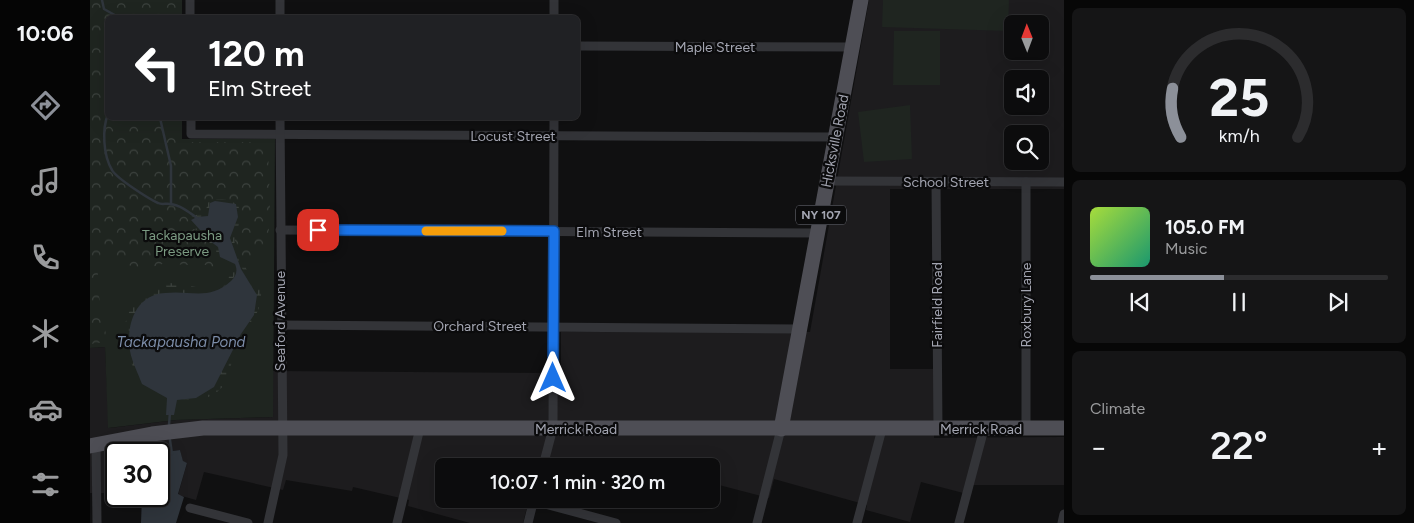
<!DOCTYPE html>
<meta charset="utf-8">
<style>
body{margin:0;font-family:Figtree,sans-serif;background:#151516;color:#f1f3f6;height:100vh;display:flex;flex-direction:column;font-size:19px;white-space:nowrap}
*{box-sizing:border-box;margin:0}
p{font-size:16px;color:#9a9b9d}
.icon{flex:none;width:28px;height:28px;fill:none;stroke:currentColor;stroke-width:2;stroke-linecap:round;stroke-linejoin:round}
.map{position:relative;flex:1;overflow:hidden}
.drawer{display:flex;flex-direction:column;gap:8px;padding:8px;background:#070707;width:350px}
.drawer>*{flex:none}
.guide{position:absolute;left:15px;top:15px;width:475px;height:105px;border-radius:8px;box-shadow:0 5px 20px #0002,0 0 0 1px #2c2c2e;background:#202124;color:#fff;overflow:hidden}
.needle{width:32px;rotate:359deg}
.controls{position:absolute;left:914px;top:15px;display:grid;gap:10px}
.controls a{display:grid;place-items:center;width:45px;height:45px;border-radius:8px;background:#0c0c0d;box-shadow:0 5px 20px #0002,0 0 0 1px #2c2c2e;font-size:25px}
.speed{position:absolute;left:15px;top:442px;display:flex;gap:10px;font-size:25px;font-weight:700;text-align:center}
.speed>*{display:grid;place-content:center;width:65px;height:65px;border-radius:50%;background:#0c0c0d;box-shadow:0 5px 20px #0002,0 0 0 1px #2c2c2e;line-height:1}
.speed .limit{border:2px solid #111;border-radius:8px;background:#fff;color:#111}
.pin{position:absolute;display:grid;place-items:center;width:42px;height:42px;color:#fff;margin:-21px;border-radius:10px;box-shadow:0 2px 8px #0006}
.me{position:absolute;width:55px;margin:-28px;rotate:0deg;stroke-linejoin:round;filter:drop-shadow(0 0 4px #0008)}
.turn{display:flex;align-items:center;gap:18px;height:105px;padding:0 20px;font-size:22px}
.turn .icon{width:65px;height:65px;stroke-width:2.5}
.turn b{display:block;font-size:35px;line-height:42px}
.big{font-size:38px;font-weight:600;line-height:1.1}
.drawer .widget{flex:1;display:flex;flex-direction:column;justify-content:center;gap:8px;min-width:0;padding:0 18px;border-radius:8px;background:#151516}
.drawer .dial{align-items:center;gap:0}
.dial svg{height:130px;overflow:visible;fill:none;stroke:#2c2c2e;stroke-width:7;stroke-linecap:round;text-anchor:middle}
.dial text{fill:#f1f3f6;stroke:none}
.song{display:flex;align-items:center;gap:15px}
.cover{width:60px;height:60px;border-radius:8px;background:linear-gradient(135deg,hsl(80 70% 55%),hsl(160 70% 35%))}
.played{height:5px;border-radius:2px;background:linear-gradient(90deg,#8c9099 45%,#2c2c2e 45%)}
.keys{display:flex;justify-content:space-around;direction:ltr}
.heat{display:flex;justify-content:space-between;align-items:center;font-size:28px;direction:ltr}
.trip{position:absolute;left:345px;top:458px;width:285px;height:50px;border-radius:8px;background:#0c0c0d;box-shadow:0 5px 20px #0002,0 0 0 1px #2c2c2e;font-weight:600;line-height:50px;text-align:center}
main{display:flex;flex:1;min-height:0}
.tabs{display:flex;flex-direction:column;width:90px;justify-content:space-around;align-items:center;background:#050505;color:#9a9b9d}
.tabs .icon{width:35px;height:35px}
.tabs .on{color:#8c9099}
.tabs b{font-size:22px;color:#f1f3f6}
.map>svg:first-child{display:block}
</style>
<main>
<nav class="tabs">
<b>10:06</b>
<svg class="icon on" aria-label="directions" viewBox="0 0 24 24"><path d="M12 3l9 9-9 9-9-9zM9 14v-3h6M13 9l2 2-2 2"/></svg>
<svg class="icon" aria-label="music" viewBox="0 0 24 24"><path d="M9 18V5l10-2v13"/><circle cx="6" cy="18" r="3"/><circle cx="16" cy="16" r="3"/></svg>
<svg class="icon" aria-label="phone" viewBox="0 0 24 24"><path d="M5 4h4l2 5-3 2q2 4 5 5l2-3 5 2v4C11 20 4 13 5 4z"/></svg>
<svg class="icon" aria-label="climate" viewBox="0 0 24 24"><path d="M12 3v18M4 7l16 10M4 17L20 7"/></svg>
<svg class="icon" aria-label="car" viewBox="0 0 24 24"><path d="M5 17H2v-5l4-1 3-4h7l3 4 3 1v5h-3M9 17h6M6 11h13"/><circle cx="7" cy="17" r="2"/><circle cx="17" cy="17" r="2"/></svg>
<svg class="icon" aria-label="filters" viewBox="0 0 24 24"><path d="M4 7h16M4 17h16"/><circle cx="9" cy="7" r="2"/><circle cx="15" cy="17" r="2"/></svg>
</nav>
<div class="map">
<svg width="974" height="523" viewBox="0 0 974 523">
<defs>
<pattern id="forest-crowns" width="20" height="18" patternUnits="userSpaceOnUse" patternTransform="scale(1.25)"><rect width="20" height="18" fill="#1f2520"/><path d="M2 6a3 3 0 1 1 6 0M12 15a3 3 0 1 1 6 0" fill="none" stroke="#3c423e"/></pattern>
<pattern id="wetland-marsh" width="20" height="14" patternUnits="userSpaceOnUse" patternTransform="scale(1.25)"><rect width="20" height="14" fill="#1f2520"/><path d="M1 5h8M5 5V1M11 12h8M15 12V8" fill="none" stroke="#3c423e"/></pattern>
</defs>
<rect width="100%" height="100%" fill="#101011"/>
<!-- built -->
<path fill="#1d1c1e" fill-rule="evenodd" d="M779,0H974V189H800V369H844V438L974,437V485H883L881,495L831,482L820,522L776,510L777,505L684,479L679,498L629,485L627,492L621,491V466H354V499H439L433,523H380L318,506L319,500L263,487L262,491L196,480L193,490L114,472L106,500L88,495L97,463L93,462L90,450L75,452L76,465H69V454H26V493H0V348L15,347L19,428L86,420L183,417V371L471,373V332H720ZM922,24H950V51H922ZM922,79H950V106H922ZM922,134H950V161H922Z"/>
<!-- green -->
<g fill="#1f2520">
<polygon points="0,0 92,0 92,17 18,18 18,118 92,118 92,139 185,139 183,417 86,420 18,428 15,347 0,348"/>
<polygon points="793,0 919,0 918,31 792,27"/>
<polygon points="804,31 850,31 850,85 803,85"/>
<polygon points="820,105 822,159 774,162 768,112"/>
</g>
<!-- forest -->
<path fill="url(#forest-crowns)" d="M0,0H87V17L18,18V118H86L87,138L93,142H174L178,145L180,209L178,245L167,247L161,258L153,257L144,247L145,232L152,214L116,206V211L111,213L100,228L114,232L126,255L137,263L139,271L112,264L95,265L76,263L54,269L34,264L30,268L25,265L21,254L13,246C2,275 11,309 17,339L9,343L0,344Z"/>
<!-- wetland -->
<g fill="url(#wetland-marsh)">
<path d="M132,199C164,204 146,223 144,247C150,254 151,259 155,267C160,276 172,284 171,296C170,317 153,334 145,352C141,362 139,377 134,385C123,399 108,401 92,399L106,398L164,315C162,303 161,284 155,273C142,252 136,241 148,217L137,202L120,203L119,216L107,217C119,234 127,253 145,264C149,275 142,281 133,287L142,271H139L137,263L126,255L114,232L100,228L99,218L116,211L118,200Z"/>
<path d="M80,283L106,287L116,294L74,293L40,351L51,380C46,372 41,364 38,356C26,319 44,291 80,283Z"/>
</g>
<!-- water -->
<g fill="#2f353c">
<path d="M125,201L146,204L148,217L140,238L151,269L167,295L164,315L151,334L124,387L106,398L87,400L84,415H76L77,398L52,384C48,373 42,362 40,351C36,325 45,295 75,293C101,290 119,301 141,281C146,276 148,271 145,264L130,257L128,247L120,241L116,230H110L101,220L107,217L118,216L120,203Z"/>
<polygon points="90,450 93,461 97,463 88,494 94,497 86,523 51,523 52,496 69,496 69,465 75,465 75,452"/>
</g>
<g fill="none" stroke-linecap="round" stroke-linejoin="round">
<!-- stream -->
<g stroke="#2f353c" stroke-width="2.5">
<polyline points="12,0 14,9 30,18"/>
<path d="M18,114C12,129 13,155 22,170C26,178 59,199 68,203C72,205 76,203 80,204C90,205 99,212 107,218"/>
<polyline points="70,118 81,166 81,204"/>
<polyline points="79,425 80,412"/>
<polyline points="80,440 82,454"/>
</g>
<!-- minor -->
<g stroke="#333438" stroke-width="9">
<polyline points="100,0 100,18"/>
<polyline points="190,18 190,0"/>
<polyline points="464,18 464,0"/>
<polyline points="488,46 762,47"/>
<polyline points="101,118 101,134 745,137"/>
<polyline points="737,181 974,182"/>
<polyline points="846,182 848,429"/>
<polyline points="936,182 936,429"/>
<polyline points="190,230 728,233"/>
<polyline points="190,325 710,329"/>
<polyline points="6,444 7,523"/>
<polyline points="453,466 463,428 464,118"/>
<polyline points="444,501 526,523"/>
<polyline points="100,508 158,523"/>
<polyline points="178,523 193,455 190,118"/>
<polyline points="307,523 330,428"/>
<polyline points="438,523 444,499"/>
<polyline points="667,523 691,429"/>
<polyline points="767,523 792,429"/>
<polyline points="869,523 894,429"/>
<polyline points="972,523 974,514"/>
</g>
<!-- primary -->
<g stroke="#4e4e55" stroke-width="15">
<polyline points="691,429 771,0"/>
<polyline points="0,446 62,434 113,428 974,428"/>
</g>
</g>
<g fill="none" stroke-linecap="round" stroke-linejoin="round">
<!-- route casing -->
<g stroke="#114b97" stroke-width="12">
<polyline id="route" points="228,230 464,231 463,378"/>
</g>
<!-- route -->
<use href="#route" stroke="#1a73e8" stroke-width="9"/>
<!-- slow -->
<polyline stroke="#f59e0b" stroke-width="9" points="336,231 412,231"/>
</g>
<g text-anchor="middle" dominant-baseline="central" stroke-width="4.5" stroke-linejoin="round" paint-order="stroke">
<!-- shield labels -->
<rect fill="#0b0b0c" stroke="#757780" stroke-width="1" x="706" y="205.5" width="50" height="19" rx="4"/>
<g font-size="12" font-weight="bold" fill="#a3a5b1">
<text x="731" y="215">NY 107</text>
</g>
<!-- street labels -->
<g font-size="14" fill="#a3a5b1" stroke="#0b0b0c">
<text x="625" y="47">Maple Street</text>
<text x="423" y="136">Locust Street</text>
<text transform="translate(745 141) rotate(-79)">Hicksville Road</text>
<text x="856" y="182">School Street</text>
<text x="519" y="232">Elm Street</text>
<text transform="translate(847 305) rotate(-90)">Fairfield Road</text>
<text transform="translate(936 305) rotate(-90)">Roxbury Lane</text>
<text transform="translate(190 321) rotate(-90)">Seaford Avenue</text>
<text x="390" y="326">Orchard Street</text>
<text x="486" y="429">Merrick Road</text>
<text x="891" y="429">Merrick Road</text>
</g>
<!-- park labels -->
<g font-size="14" fill="#7b9a82" stroke="#0b0b0c">
<text x="92" y="235">Tackapausha<tspan x="92" dy="16">Preserve</tspan></text>
</g>
<!-- water labels -->
<g font-size="15" font-style="italic" fill="#7c8da9" stroke="#0b0b0c">
<text x="91" y="342">Tackapausha Pond</text>
</g>
</g>
</svg>
<div class="controls">
<a><svg class="needle" viewBox="-14 -14 28 28"><path d="M0-13l5 13h-10z" fill="#e53935"/><path d="M0 13l5-13h-10z" fill="#9a9b9d"/></svg></a>
<a><svg class="icon" aria-label="sound" viewBox="0 0 24 24"><path d="M4 9h4l5-4v14l-5-4H4zM17 9q2 3 0 6"/></svg></a>
<a><svg class="icon" aria-label="search" viewBox="0 0 24 24"><circle cx="10" cy="10" r="6"/><path d="M15 15l6 6"/></svg></a>
</div>
<div class="speed"><div class="limit">30</div></div>
<div class="pin" style="left:228px;top:230px;background:#d93025"><svg class="icon" aria-label="arrive" viewBox="0 0 24 24"><path d="M6 21V4h12l-3 4 3 4H6"/></svg></div>
<svg class="me" style="left:463px;top:378px" viewBox="-20 -20 40 40"><path d="M0-17L14 15 0 8-14 15z" fill="#1a73e8" stroke="#fff" stroke-width="4"/></svg>
<div class="trip">10:07 · 1 min · 320 m</div>
<div class="guide">
<div class="turn"><svg class="icon" aria-label="left" viewBox="0 0 24 24"><path d="M17 20v-9H6M10 6l-5 5 5 5"/></svg><div><b>120 m</b>Elm Street</div></div>
</div>
</div>
<section class="drawer">
<div class="widget dial"><svg viewBox="0 0 100 80">
<path d="M14 69A42 42 0 1 1 86 69"/>
<path d="M14 69A42 42 0 0 1 9 39" stroke="#8c9099"/>
<text x="50" y="56" font-size="32" font-weight="700">25</text>
<text x="50" y="72" font-size="11">km/h</text>
</svg></div>
<div class="widget">
<div class="song"><i class="cover"></i><div><b>105.0 FM</b><p>Music</p></div></div>
<div class="played"></div>
<div class="keys"><svg class="icon" aria-label="previous" viewBox="0 0 24 24"><path d="M18 5L8 12l10 7zM5 5v14"/></svg><svg class="icon" aria-label="pause" viewBox="0 0 24 24"><path d="M8 5v14M16 5v14"/></svg><svg class="icon" aria-label="next" viewBox="0 0 24 24"><path d="M6 5l10 7-10 7zM19 5v14"/></svg></div>
</div>
<div class="widget"><p>Climate</p>
<div class="heat"><a>−</a><b class="big">22°</b><a>+</a></div>
</div>
</section>
</main>
